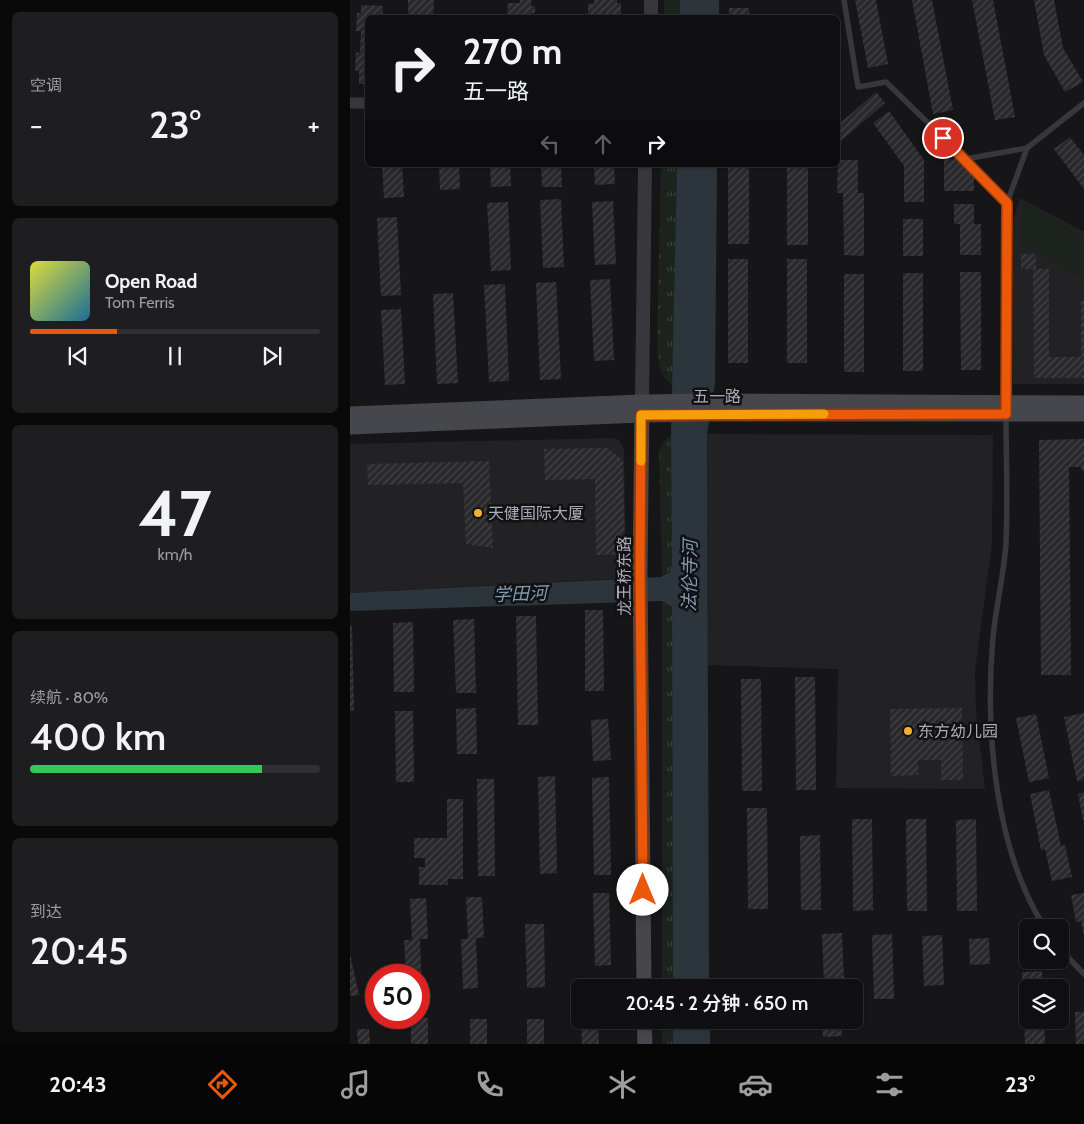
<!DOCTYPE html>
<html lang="zh">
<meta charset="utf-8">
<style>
body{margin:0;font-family:Cabin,"Noto Sans SC",sans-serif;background:#1e1e20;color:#f1f3f6;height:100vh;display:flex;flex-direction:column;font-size:19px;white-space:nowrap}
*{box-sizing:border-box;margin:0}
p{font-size:16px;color:#9c9d9f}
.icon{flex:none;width:28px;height:28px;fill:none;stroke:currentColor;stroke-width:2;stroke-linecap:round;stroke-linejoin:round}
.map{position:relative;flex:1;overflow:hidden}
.side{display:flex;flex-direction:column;gap:12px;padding:12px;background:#09090a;width:350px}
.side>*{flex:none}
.guide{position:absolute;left:15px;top:15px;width:475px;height:152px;border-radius:8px;box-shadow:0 1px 4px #0004,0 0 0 1px #303032;background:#101012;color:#f1f3f6;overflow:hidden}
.buttons{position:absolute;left:669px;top:919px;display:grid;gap:10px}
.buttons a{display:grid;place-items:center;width:50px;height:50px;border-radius:8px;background:#101012;box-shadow:0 1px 4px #0004,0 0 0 1px #303032;font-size:25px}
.speed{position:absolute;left:15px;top:964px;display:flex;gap:10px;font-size:25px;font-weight:700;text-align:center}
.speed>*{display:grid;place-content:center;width:65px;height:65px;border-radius:50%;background:#101012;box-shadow:0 1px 4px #0004,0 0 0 1px #303032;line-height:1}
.speed .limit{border:8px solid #d22;background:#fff;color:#111}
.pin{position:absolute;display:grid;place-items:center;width:42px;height:42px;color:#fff;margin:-21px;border:2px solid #fff;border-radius:50%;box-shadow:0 1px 5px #0007}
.me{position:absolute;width:55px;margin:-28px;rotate:0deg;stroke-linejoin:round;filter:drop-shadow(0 0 4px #0008)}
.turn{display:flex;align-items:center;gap:18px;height:105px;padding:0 15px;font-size:22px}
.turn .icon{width:65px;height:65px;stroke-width:2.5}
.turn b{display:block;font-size:35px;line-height:42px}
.lanes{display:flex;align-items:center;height:48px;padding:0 15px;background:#0003;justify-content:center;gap:25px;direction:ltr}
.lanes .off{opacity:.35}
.big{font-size:38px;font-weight:600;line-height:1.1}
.side .widget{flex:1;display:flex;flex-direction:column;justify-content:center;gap:8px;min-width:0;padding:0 18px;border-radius:8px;background:#1e1e20}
.side .dial{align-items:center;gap:0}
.dial b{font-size:65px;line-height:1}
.song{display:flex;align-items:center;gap:15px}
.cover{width:60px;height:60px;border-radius:8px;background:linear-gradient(135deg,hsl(60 70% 55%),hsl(200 70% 35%))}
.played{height:5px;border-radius:2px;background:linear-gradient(90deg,#ea580c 30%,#303032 30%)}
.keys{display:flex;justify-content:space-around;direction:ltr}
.heat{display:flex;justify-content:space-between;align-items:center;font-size:28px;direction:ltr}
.charge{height:8px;border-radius:4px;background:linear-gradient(90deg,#34c759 80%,#303032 0)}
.trip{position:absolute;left:221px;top:979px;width:292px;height:50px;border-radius:8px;background:#101012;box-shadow:0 1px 4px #0004,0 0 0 1px #303032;font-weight:600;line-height:50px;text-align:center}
.tabs{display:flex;height:80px;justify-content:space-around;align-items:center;background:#060607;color:#9c9d9f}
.tabs .icon{width:35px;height:35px}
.tabs .on{color:#ea580c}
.tabs b{font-size:22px;color:#f1f3f6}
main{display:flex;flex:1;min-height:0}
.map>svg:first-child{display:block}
</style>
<main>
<section class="side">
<div class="widget"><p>空调</p>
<div class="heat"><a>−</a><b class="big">23°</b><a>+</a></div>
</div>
<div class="widget">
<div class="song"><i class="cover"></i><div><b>Open Road</b><p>Tom Ferris</p></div></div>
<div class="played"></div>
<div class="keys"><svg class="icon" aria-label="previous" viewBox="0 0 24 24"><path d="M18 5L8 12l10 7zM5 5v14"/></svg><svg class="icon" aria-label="pause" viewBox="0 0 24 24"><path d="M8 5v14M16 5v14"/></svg><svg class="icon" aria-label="next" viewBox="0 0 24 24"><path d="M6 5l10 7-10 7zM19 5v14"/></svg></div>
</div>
<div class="widget dial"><b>47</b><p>km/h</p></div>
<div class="widget"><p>续航 · 80%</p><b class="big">400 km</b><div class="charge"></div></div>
<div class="widget"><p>到达</p><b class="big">20:45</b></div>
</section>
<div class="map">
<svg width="734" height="1044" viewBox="0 0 734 1044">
<defs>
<pattern id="grass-tufts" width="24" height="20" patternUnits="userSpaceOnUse" patternTransform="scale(1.25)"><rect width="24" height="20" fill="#1c231d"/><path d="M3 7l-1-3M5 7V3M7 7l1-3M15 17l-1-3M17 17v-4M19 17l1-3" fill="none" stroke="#3a403c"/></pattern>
<pattern id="building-hatch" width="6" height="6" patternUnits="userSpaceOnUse" patternTransform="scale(1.25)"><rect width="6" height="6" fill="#29292c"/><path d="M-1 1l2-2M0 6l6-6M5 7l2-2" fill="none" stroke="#454548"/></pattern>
</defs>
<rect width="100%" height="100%" fill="#161618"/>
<!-- built -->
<g fill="#222225">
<polygon points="670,198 734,232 734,384 663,384 663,221"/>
<polygon points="357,434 643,435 642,544 625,671 626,711 635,789 486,788 488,669 358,665"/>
<polygon points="262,438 269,440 274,449 276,578 0,593 0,444"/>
</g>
<!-- grass -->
<g fill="url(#grass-tufts)">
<rect x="314" y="0" width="16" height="17"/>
<path d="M311,165H327L323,386C308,374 309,364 307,346Z"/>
<polygon points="321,435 322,571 312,577 309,452 313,443"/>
<polygon points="312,601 322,607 323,988 312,987"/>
<rect x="312" y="1020" width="11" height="24"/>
</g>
<!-- green -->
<polygon fill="#1c231d" points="673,201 734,236 734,280 671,244"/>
<!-- water -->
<g fill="#2c353c">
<rect x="330" y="0" width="39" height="17"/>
<polygon points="327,165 367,165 365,384 357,434 359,987 323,987 322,607 312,601 0,611 0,593 311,577 322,571 321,435"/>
<rect x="323" y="1020" width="37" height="24"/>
</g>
<!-- building -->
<g fill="url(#building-hatch)">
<polygon points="58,0 84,0 83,18 58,18"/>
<polygon points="170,0 182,0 181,6 185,6 185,13 181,13 181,18 157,18 158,3 170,3"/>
<polygon points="244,0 267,0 267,3 271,3 271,17 238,16 238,3 244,4"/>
<polygon points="505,0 526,0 538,64 518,68"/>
<polygon points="562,0 582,0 603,110 583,114"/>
<polygon points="622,0 643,0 665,117 645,120"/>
<polygon points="684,0 704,0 713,48 733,82 715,92 694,55"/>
<polygon points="11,5 33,6 32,18 18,18 18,84 9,84 9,71 5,71 6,52 10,53 11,31 6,31 7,13 11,13"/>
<rect x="379" y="8" width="20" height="10"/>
<rect x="437" y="14" width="20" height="4"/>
<polygon points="526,92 535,103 491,141 488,136 488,125"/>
<polygon points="539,111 574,160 574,202 554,202 554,166 523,123"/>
<polygon points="720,137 734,155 734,189 704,149"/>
<polygon points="594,159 611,159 624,174 624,191 594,191"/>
<polygon points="488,160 508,160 508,193 514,193 514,256 494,255 493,193 487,193"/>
<polygon points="32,165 52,165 54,197 34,198"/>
<polygon points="89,165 109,165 110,189 90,190"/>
<polygon points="140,165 160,165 161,186 141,187"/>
<polygon points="191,165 211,165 212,187 192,187"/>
<polygon points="244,165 264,165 265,184 245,185"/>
<rect x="378" y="165" width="21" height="79"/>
<rect x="437" y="165" width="21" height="80"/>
<polygon points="211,199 214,267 193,268 190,200"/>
<polygon points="263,201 266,264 245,265 242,202"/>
<polygon points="158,202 161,270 141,271 137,203"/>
<polygon points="604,204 624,204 624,224 631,224 631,255 610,255 610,224 604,224"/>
<polygon points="47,217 51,295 31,296 27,218"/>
<rect x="553" y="219" width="20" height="37"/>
<polygon points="671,254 686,254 686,269 699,269 699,357 731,357 731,301 734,301 734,378 684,378 683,269 671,269"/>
<rect x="378" y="259" width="20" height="104"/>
<rect x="437" y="259" width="20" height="104"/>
<polygon points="610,272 631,272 631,370 611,370"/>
<rect x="553" y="273" width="20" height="98"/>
<rect x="494" y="274" width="20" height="98"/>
<polygon points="260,279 264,360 244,361 240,280"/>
<polygon points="206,282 211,379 190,380 186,283"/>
<polygon points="155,284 159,381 139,382 134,285"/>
<polygon points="103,293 108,383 87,384 83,294"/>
<polygon points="51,309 55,384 35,385 31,310"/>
<polygon points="734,439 734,471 732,471 731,467 719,467 721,675 691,675 689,440"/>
<polygon points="257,448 273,460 275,554 246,555 245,479 195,480 194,449"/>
<polygon points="139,461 143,548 116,544 113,483 18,485 17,464"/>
<polygon points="235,610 253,610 254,691 235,691"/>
<polygon points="166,616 186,616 188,725 168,725"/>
<polygon points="124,619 126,693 106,693 103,620"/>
<polygon points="63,622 64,692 44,692 43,623"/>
<polygon points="0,625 2,625 4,710 0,711"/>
<polygon points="445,677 465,677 466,790 446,790"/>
<polygon points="391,679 411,679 412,791 392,791"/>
<polygon points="126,708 127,754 107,754 106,709"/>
<polygon points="612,708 613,780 591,780 591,760 568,760 569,775 541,776 540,709"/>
<polygon points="45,711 63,711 64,782 46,782"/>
<polygon points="734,713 734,780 727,781 714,717"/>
<polygon points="686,714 699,778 679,782 666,718"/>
<polygon points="258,719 261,760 243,761 241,720"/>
<polygon points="205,776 207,873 190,874 188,777"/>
<polygon points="259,777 261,875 244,875 242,778"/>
<polygon points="127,779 144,779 145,876 128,876"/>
<polygon points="699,790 711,846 715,845 722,877 702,881 695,849 691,850 680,794"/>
<polygon points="734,792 734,820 733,820 728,794"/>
<polygon points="97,799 113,799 113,879 98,879 98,885 69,885 69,867 75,867 75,858 64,858 64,838 97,838"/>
<polygon points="397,808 417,808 418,909 398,909"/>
<polygon points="502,819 522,819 523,910 503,911"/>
<polygon points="556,819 576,819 577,911 557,911"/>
<polygon points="626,819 627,911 607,911 606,820"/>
<polygon points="470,835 471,910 451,910 450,836"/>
<polygon points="243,893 259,893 261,965 245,966"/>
<polygon points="734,893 734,933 733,933 731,921 726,922 721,895"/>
<polygon points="116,897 132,897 134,938 126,938 128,988 113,989 111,939 118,939"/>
<polygon points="76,898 78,939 70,939 72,990 69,990 69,975 56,975 54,940 62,940 60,899"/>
<polygon points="175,924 194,924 195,987 177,988"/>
<polygon points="492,933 494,982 490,982 490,988 471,988 471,983 474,983 472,934"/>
<polygon points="542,934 544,999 524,999 522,935"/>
<polygon points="592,935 594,985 574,986 572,936"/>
<polygon points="639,938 640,964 620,965 619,939"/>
<polygon points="0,954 9,995 0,996"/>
<polygon points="692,971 693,988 678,988 678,1020 694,1020 695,1044 675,1044 672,972"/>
<polygon points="725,1012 734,1012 734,1044 726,1044"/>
<rect x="61" y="1018" width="17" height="26"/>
<rect x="120" y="1019" width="17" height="25"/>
<rect x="177" y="1019" width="17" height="25"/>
<polygon points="231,1020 248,1020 249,1044 232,1044"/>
<polygon points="472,1020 491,1020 492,1036 473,1037"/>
<polygon points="7,1029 19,1029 20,1044 8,1044"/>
</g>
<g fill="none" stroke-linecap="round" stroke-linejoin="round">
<!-- service -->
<g stroke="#37383d" stroke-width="5.5">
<polyline points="494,0 508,87 536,82 615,159"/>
<polyline points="657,203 615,159 677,148 734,103"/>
<polyline points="656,402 657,203 677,148"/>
<path d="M656,414C656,457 658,500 656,543C654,574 646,606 643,637C635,728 644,849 695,928"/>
<polyline points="710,949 734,974"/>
</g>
<!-- minor -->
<polyline stroke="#37383d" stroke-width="11" points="0,103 18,103"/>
<!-- tertiary -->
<g stroke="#37383d" stroke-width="14">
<polyline points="301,18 301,0"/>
<polyline points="292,402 295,165"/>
</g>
<!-- secondary -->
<g stroke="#45474d" stroke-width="15">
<polyline points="292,406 290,571 294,988"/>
<polyline points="0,414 292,402 364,401 734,403"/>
<polyline points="0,427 291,415 361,414 734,414"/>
<polyline points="294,1020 295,1044"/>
</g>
</g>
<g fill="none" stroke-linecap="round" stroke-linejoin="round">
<!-- route casing -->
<g stroke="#983908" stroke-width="12">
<polyline id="route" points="293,890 290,571 291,415 656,414 657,203 593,138"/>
</g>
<!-- route -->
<use href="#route" stroke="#ea580c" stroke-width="9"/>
<!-- slow -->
<polyline stroke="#f59e0b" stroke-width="9" points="291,461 291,415 474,414"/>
</g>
<!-- markers -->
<g fill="#f2b134" stroke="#111113" stroke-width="2">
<circle cx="128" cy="513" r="5"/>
<circle cx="558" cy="731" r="5"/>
</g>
<g text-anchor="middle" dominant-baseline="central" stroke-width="5" stroke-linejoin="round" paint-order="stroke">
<!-- street labels -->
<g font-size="16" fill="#a8adb8" stroke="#111113">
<text x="367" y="396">五一路</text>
<text transform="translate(274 576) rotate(-90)">龙王桥东路</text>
</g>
<!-- poi labels -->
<g font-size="16" fill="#a8adb8" stroke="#111113" text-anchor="start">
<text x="138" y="513">天健国际大厦</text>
<text x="568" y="731">东方幼儿园</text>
</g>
<!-- water labels -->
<g font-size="18" font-style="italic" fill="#7f9bb3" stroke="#111113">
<text transform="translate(340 576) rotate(-89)">法伦寺河</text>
<text transform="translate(170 594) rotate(-2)">学田河</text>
</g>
</g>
</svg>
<div class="buttons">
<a><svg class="icon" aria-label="search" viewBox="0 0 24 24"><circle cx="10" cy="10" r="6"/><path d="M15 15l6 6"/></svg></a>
<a><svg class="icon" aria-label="layers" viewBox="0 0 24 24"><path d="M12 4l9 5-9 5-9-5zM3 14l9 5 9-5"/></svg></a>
</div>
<div class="speed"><div class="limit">50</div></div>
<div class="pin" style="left:593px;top:138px;background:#d93025"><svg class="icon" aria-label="arrive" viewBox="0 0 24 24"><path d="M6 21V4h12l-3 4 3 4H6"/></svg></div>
<svg class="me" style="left:293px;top:890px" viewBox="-20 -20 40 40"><circle r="19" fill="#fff"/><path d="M0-13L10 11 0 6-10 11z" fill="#ea580c"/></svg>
<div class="trip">20:45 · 2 分钟 · 650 m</div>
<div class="guide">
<div class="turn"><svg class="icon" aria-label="right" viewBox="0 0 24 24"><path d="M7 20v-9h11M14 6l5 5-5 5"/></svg><div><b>270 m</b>五一路</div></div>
<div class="lanes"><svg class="icon off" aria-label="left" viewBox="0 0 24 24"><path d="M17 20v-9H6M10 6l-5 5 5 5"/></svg><svg class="icon off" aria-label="ahead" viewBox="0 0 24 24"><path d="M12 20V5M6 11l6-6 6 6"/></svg><svg class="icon" aria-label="right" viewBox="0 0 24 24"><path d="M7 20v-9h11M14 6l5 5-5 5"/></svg></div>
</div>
</div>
</main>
<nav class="tabs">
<b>20:43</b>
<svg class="icon on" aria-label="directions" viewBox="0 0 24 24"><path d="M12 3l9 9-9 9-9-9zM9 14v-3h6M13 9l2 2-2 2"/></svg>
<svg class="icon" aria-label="music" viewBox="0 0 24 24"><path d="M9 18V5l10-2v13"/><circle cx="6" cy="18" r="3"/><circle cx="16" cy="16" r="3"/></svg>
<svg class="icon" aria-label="phone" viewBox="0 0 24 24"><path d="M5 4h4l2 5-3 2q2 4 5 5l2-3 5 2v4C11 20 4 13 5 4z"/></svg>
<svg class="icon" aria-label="climate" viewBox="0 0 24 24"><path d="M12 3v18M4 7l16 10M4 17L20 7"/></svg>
<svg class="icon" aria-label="car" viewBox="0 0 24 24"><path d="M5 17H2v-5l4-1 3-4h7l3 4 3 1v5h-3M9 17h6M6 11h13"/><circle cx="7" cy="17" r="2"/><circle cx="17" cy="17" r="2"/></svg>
<svg class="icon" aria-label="filters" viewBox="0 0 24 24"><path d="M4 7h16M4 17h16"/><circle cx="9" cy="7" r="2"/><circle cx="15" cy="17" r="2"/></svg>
<b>23°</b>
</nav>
